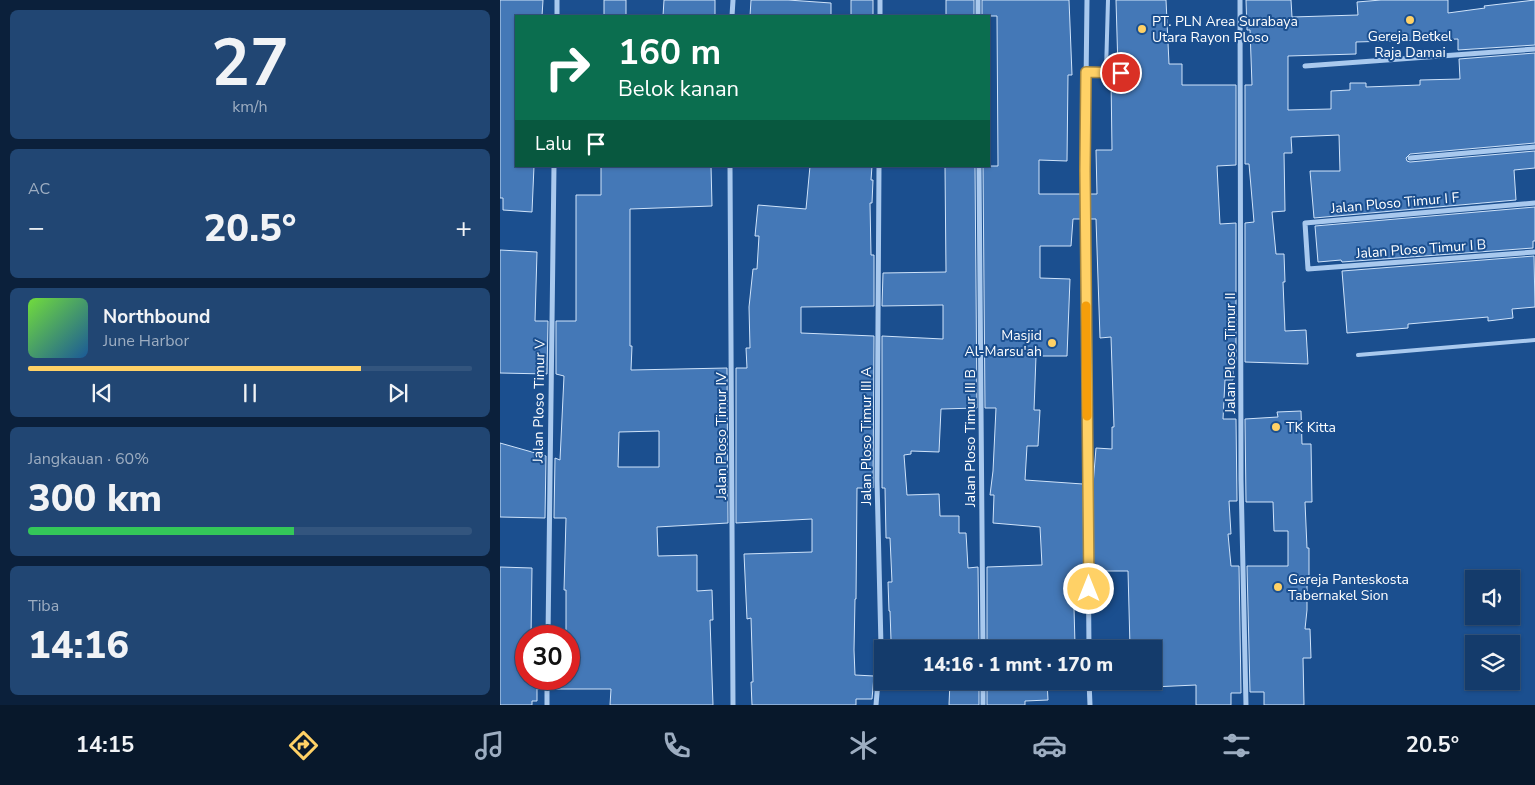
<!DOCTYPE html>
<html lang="id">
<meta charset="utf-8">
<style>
body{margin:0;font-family:"Nunito Sans",sans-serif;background:#214673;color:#f1f3f6;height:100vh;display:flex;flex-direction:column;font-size:19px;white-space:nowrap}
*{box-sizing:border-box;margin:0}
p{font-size:16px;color:#9dadc1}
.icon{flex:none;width:28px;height:28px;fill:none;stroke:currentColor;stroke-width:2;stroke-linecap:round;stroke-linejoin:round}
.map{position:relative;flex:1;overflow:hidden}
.panel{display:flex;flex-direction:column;gap:10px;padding:10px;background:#0b203b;width:500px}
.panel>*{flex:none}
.banner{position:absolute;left:15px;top:15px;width:475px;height:152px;border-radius:0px;box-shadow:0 1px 4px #0004,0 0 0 1px #33557e;background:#0b6e4f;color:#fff;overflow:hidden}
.controls{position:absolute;left:965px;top:570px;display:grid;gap:10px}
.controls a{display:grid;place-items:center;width:55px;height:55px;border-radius:0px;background:#143b6b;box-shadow:0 1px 4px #0004,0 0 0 1px #33557e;font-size:25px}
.speed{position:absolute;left:15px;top:625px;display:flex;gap:10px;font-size:25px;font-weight:700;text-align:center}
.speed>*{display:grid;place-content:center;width:65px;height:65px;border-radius:50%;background:#143b6b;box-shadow:0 1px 4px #0004,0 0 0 1px #33557e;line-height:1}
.speed .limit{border:8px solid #d22;background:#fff;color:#111}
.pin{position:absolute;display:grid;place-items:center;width:42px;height:42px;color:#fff;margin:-21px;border:2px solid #fff;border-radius:50%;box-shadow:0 1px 5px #0007}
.me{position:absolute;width:55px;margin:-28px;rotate:0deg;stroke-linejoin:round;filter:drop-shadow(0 0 4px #0008)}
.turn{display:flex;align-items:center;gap:18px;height:105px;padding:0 20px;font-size:22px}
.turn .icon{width:65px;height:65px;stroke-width:2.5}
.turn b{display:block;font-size:35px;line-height:42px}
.then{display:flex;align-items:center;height:48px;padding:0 20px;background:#0003;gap:10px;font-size:19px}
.big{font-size:38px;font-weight:800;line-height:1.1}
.panel .card{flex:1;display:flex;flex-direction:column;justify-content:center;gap:8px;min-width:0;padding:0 18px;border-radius:8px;background:#214673}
.panel .dial{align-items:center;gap:0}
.dial b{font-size:65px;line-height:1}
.song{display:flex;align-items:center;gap:15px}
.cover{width:60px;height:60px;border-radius:8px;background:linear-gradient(135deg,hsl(100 70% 55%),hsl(210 70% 35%))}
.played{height:5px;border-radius:2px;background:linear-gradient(90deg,#ffd166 75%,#33557e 75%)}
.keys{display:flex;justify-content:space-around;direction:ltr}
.heat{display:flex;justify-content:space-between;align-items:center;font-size:28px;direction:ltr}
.charge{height:8px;border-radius:4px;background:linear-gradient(90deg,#34c759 60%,#33557e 0)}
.trip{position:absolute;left:374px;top:640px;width:288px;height:50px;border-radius:0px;background:#143b6b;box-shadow:0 1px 4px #0004,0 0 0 1px #33557e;font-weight:800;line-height:50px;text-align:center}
.tabs{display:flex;height:80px;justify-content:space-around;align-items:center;background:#08182b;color:#9dadc1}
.tabs .icon{width:35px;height:35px}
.tabs .on{color:#ffd166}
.tabs b{font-size:22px;color:#f1f3f6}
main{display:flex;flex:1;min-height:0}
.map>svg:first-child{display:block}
</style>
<main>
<section class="panel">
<div class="card dial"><b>27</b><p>km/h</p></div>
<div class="card"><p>AC</p>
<div class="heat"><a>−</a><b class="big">20.5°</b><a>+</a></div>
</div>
<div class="card">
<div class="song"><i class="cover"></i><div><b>Northbound</b><p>June Harbor</p></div></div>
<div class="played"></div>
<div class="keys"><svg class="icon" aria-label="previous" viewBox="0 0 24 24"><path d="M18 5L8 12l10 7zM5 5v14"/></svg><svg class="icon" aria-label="pause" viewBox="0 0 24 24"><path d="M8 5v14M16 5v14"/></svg><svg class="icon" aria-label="next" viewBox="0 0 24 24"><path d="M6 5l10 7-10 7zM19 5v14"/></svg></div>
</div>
<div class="card"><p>Jangkauan · 60%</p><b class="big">300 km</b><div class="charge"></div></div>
<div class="card"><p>Tiba</p><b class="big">14:16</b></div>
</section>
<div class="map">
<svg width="1035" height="705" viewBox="0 0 1035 705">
<rect width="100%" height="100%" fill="#1b4f8f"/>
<!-- building -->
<g fill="#4478b7" stroke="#cfe3fa" fill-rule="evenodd">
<polygon points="0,0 43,0 42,16 16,16 16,166 34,166 32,212 3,210 3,198 0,198"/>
<rect x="104" y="0" width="22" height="16"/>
<polygon points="164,0 215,0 215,16 163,16"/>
<polygon points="251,0 288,0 331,3 331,16 250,16"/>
<rect x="351" y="0" width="22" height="16"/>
<rect x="446" y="0" width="28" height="16"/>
<polygon points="482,0 569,0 572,75 568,75 567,161 539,160 539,194 581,194 581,219 573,219 571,246 540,246 540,278 570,279 567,356 536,356 534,410 540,410 538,446 527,446 525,480 583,484 584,571 573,571 575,645 523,647 523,649 487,649 487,567 542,565 540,527 493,523 494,495 490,495 493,471 496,408 485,408 483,166 498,166 497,16 482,16"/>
<polygon points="616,0 666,0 669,64 682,64 682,85 736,85 736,165 717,166 720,224 736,223 736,362 733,361 733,380 725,380 723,419 736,419 737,501 729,501 731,534 728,534 731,566 739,566 741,693 731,693 731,705 696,705 696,685 652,687 652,646 630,647 628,571 593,571 592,485 593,485 596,448 612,449 612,427 614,427 611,337 600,338 596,219 590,219 590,194 597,194 596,150 612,150 611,77 636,77 640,74 639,71 637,69 618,69"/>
<polygon points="746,0 791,0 792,17 858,15 857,2 881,0 948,0 948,13 985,8 984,6 1035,0 1035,45 958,50 958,39 856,42 856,54 788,56 788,110 831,109 831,91 850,90 850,83 866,83 866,87 920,85 920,80 960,79 959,59 1035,53 1035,143 910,154 906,158 907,161 910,162 1035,151 1035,168 1014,170 1016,200 814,218 810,171 840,171 839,135 791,137 792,153 784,153 785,211 772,212 776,254 784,254 785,282 783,282 785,331 806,330 808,364 745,362 745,223 754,222 749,164 745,164 745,85 752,85 750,30 747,30"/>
<path d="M101,166H211L212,206L130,209V346H132L131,370L227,368L228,523L157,527L158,556L197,555V591L212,590L213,620H210L213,705H110L111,689H51V679H69V636H66V590H64L66,518H54L55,458L60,460L64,376L56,374V321H76V195H101ZM159,431V467H118L119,432Z"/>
<polygon points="310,166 372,166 371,180 373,180 372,203 370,203 371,255 374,255 374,306 301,307 301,333 374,336 373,488 357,488 356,599 355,599 354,650 355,675 374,676 372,699 356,699 356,705 252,705 251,682 253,682 251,618 247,619 244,554 312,552 312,519 236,523 236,368 247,368 246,348 250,348 249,307 253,269 257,269 259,236 255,236 258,205 306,209"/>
<polygon points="445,166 475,166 477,408 441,409 439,452 411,451 411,454 404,455 407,495 439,494 440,516 459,516 459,533 466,533 468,568 478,567 479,649 395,649 395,640 391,640 390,611 389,611 388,582 392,582 390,538 386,538 385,488 382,488 382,336 443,339 443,305 382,306 383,273 446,272"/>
<polygon points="1035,207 1035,241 1033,241 1033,248 842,262 841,260 818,262 815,226"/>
<polygon points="0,250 37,252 35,321 48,321 47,374 0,373"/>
<polygon points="1034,256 1035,307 1012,309 1013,318 988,321 988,317 908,324 908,328 847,333 842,271"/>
<polygon points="801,411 802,444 811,444 812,502 805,502 807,548 809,548 809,577 807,577 807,610 805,629 810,629 811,658 803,658 804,705 764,705 764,692 750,692 747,566 788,566 788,531 774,531 773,502 746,502 745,419 778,417 777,412"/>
<polygon points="0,443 46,456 45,518 0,517"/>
<polygon points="0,567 32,568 31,636 26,636 26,679 37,679 37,685 43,683 43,689 37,689 37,701 32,701 32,705 0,705"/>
<polygon points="450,681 479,681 479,705 449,705"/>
<polygon points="487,681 547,681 548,700 525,701 525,705 487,705"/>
</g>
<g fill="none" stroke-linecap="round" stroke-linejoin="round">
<!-- lane -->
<g stroke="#a9c9ee" stroke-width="4">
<polyline points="586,72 636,73"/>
<polyline points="606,72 608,0"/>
<polyline points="858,355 1035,340"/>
</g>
<!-- street -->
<g stroke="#a9c9ee" stroke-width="5">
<polyline points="478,0 478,16"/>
<polyline points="587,0 585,170 589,649"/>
<polyline points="740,0 741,479 746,705"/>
<polyline points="57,16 57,0"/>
<polyline points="232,16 233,0"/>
<polyline points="380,16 380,0"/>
<polyline points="805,66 1035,49"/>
<polyline points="910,158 1035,147"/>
<polyline points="230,166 233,705"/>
<polyline points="479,166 483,649"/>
<polyline points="1035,203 805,223 808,269 1035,252"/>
<polyline points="48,636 54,166"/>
<polyline points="483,681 483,705"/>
<polyline points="589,681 590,705"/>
<polyline points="47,705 47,679"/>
<polyline points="376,705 381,646 377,480 379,166"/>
</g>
</g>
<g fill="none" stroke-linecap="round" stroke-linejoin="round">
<!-- route casing -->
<g stroke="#a68842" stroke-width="12">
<polyline id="route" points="589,589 585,170 586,72 621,73"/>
</g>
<!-- route -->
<use href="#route" stroke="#ffd166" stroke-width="9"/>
<!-- slow -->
<polyline stroke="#f59e0b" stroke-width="9" points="586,306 587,416"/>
</g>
<!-- markers -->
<g fill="#ffd166" stroke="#1b4f8f" stroke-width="2">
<circle cx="910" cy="20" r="5"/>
<circle cx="642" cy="29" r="5"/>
<circle cx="552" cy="343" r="5"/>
<circle cx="776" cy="427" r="5"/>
<circle cx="778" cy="587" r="5"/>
</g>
<g text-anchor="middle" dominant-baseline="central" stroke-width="4" stroke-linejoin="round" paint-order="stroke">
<!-- poi labels -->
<g font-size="14" fill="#fff" stroke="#1b4f8f" text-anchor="start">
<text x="652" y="21">PT. PLN Area Surabaya<tspan x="652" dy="16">Utara Rayon Ploso</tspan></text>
<text x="910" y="36" text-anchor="middle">Gereja Betkel<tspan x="910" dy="16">Raja Damai</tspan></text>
<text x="542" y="335" text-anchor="end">Masjid<tspan x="542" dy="16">Al-Marsu'ah</tspan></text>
<text x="786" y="427">TK Kitta</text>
<text x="788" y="579">Gereja Panteskosta<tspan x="788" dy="16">Tabernakel Sion</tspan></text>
</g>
<!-- street labels -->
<g font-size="14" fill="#fff" stroke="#1b4f8f">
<text transform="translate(895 203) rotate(-5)">Jalan Ploso Timur I F</text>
<text transform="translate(921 249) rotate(-4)">Jalan Ploso Timur I B</text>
<text transform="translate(730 353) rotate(-90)">Jalan Ploso Timur II</text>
<text transform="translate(39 401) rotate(-89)">Jalan Ploso Timur V</text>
<text transform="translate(221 436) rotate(-90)">Jalan Ploso Timur IV</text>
<text transform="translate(366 436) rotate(-90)">Jalan Ploso Timur III A</text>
<text transform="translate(470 438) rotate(-90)">Jalan Ploso Timur III B</text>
</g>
</g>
</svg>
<div class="controls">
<a><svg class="icon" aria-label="sound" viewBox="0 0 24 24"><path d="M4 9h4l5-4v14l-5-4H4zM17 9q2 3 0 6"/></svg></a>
<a><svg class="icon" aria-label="layers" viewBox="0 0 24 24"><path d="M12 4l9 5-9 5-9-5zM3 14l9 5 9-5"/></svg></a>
</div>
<div class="speed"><div class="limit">30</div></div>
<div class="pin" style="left:621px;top:73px;background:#d93025"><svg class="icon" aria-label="arrive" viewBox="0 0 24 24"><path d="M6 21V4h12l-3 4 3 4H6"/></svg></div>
<svg class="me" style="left:589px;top:589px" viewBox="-20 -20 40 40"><circle r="17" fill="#ffd166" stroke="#fff" stroke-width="3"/><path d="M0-11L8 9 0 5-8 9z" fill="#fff"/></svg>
<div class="trip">14:16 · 1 mnt · 170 m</div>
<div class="banner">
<div class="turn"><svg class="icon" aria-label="right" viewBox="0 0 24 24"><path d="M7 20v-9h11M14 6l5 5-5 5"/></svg><div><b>160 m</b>Belok kanan</div></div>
<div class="then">Lalu<svg class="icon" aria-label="arrive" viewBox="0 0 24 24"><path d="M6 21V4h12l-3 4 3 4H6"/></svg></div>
</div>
</div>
</main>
<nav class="tabs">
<b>14:15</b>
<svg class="icon on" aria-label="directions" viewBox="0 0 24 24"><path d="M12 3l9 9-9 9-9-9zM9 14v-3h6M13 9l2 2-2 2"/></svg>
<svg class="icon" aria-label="music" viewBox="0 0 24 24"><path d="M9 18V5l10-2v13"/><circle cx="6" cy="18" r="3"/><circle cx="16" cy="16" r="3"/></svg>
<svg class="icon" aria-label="phone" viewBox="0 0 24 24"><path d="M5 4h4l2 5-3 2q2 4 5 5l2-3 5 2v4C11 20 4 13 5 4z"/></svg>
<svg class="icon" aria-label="climate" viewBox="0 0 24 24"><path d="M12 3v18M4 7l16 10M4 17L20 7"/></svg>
<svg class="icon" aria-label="car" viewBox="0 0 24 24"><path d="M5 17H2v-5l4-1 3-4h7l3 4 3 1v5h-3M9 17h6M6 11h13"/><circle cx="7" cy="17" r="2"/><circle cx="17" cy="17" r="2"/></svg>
<svg class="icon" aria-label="filters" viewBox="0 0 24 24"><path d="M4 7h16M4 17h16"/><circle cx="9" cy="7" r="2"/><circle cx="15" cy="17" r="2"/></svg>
<b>20.5°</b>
</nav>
